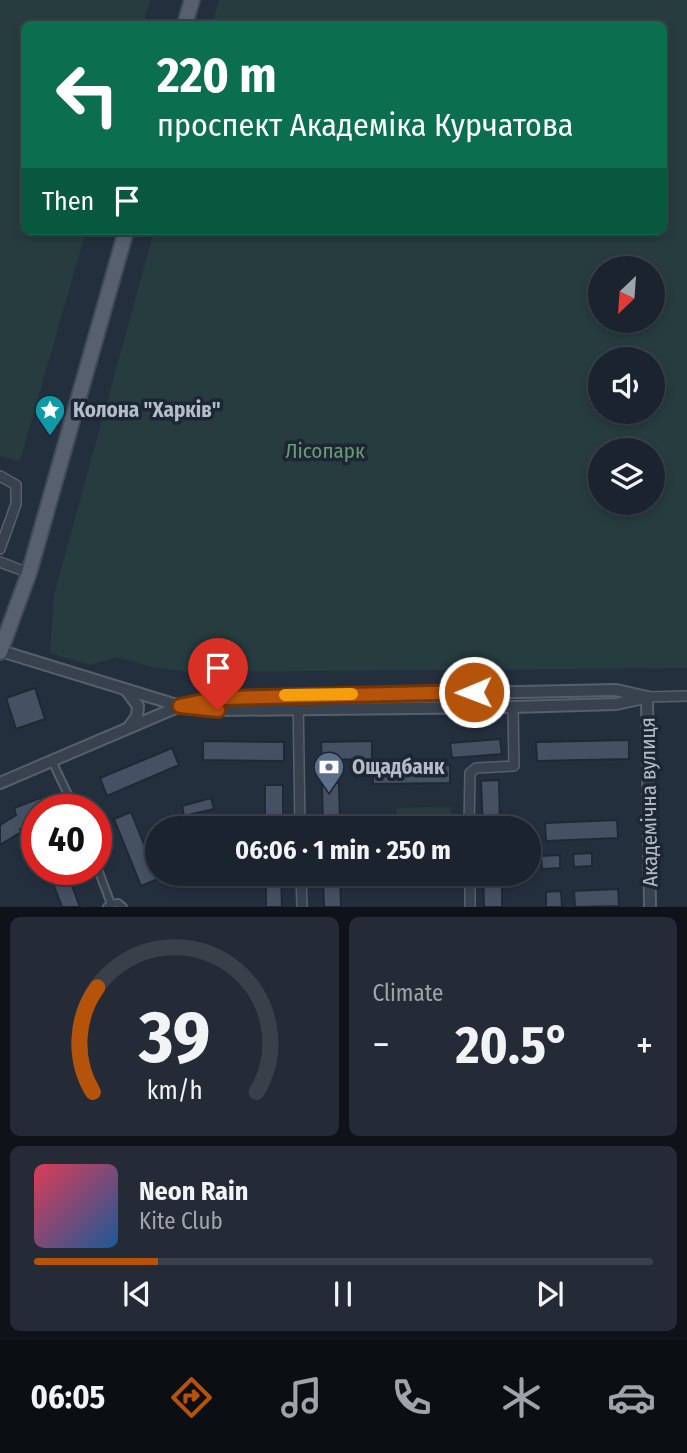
<!DOCTYPE html>
<meta charset="utf-8">
<style>
body{margin:0;font-family:"Fira Sans Condensed",sans-serif;background:#242b36;color:#f1f3f6;height:100vh;display:flex;flex-direction:column;font-size:26px;white-space:nowrap}
*{box-sizing:border-box;margin:0}
p{font-size:23px;color:#a0a4aa}
.icon{flex:none;width:38px;height:38px;fill:none;stroke:currentColor;stroke-width:2;stroke-linecap:round;stroke-linejoin:round}
.map{position:relative;height:907px;overflow:hidden}
.details{display:flex;flex-direction:column;gap:10px;padding:10px;background:#0f1319;flex:1}
.details>*{flex:none}
.top-card{position:absolute;left:21px;top:21px;width:646px;height:214px;border-radius:10px;box-shadow:0 4px 10px #0003,0 0 0 2px #39404a;background:#0b6e4f;color:#fff;overflow:hidden}
.needle{width:46px;rotate:205deg}
.buttons{position:absolute;left:588px;top:256px;display:grid;gap:14px}
.buttons a{display:grid;place-items:center;width:77px;height:77px;border-radius:50%;background:#1b232e;box-shadow:0 4px 10px #0003,0 0 0 2px #39404a;font-size:35px}
.speed{position:absolute;left:21px;top:794px;display:flex;gap:14px;font-size:35px;font-weight:700;text-align:center}
.speed>*{display:grid;place-content:center;width:91px;height:91px;border-radius:50%;background:#1b232e;box-shadow:0 4px 10px #0003,0 0 0 2px #39404a;line-height:1}
.speed .limit{border:10px solid #d22;background:#fff;color:#111}
.pin{position:absolute;display:grid;place-items:center;width:60px;height:60px;color:#fff;margin:-72px -30px;border-radius:50% 50% 50% 0;rotate:-45deg;box-shadow:0 0 7px #0007}
.pin .icon{rotate:45deg}
.me{position:absolute;width:77px;margin:-38px;rotate:269deg;stroke-linejoin:round;filter:drop-shadow(0 0 5px #0008)}
.turn{display:flex;align-items:center;gap:24px;height:147px;padding:0 21px;font-size:32px}
.turn .icon{width:91px;height:91px;stroke-width:2.5}
.turn b{display:block;font-size:49px;line-height:60px}
.then{display:flex;align-items:center;height:66px;padding:0 21px;background:#0003;gap:14px;font-size:26px}
.big{font-size:52px;font-weight:700;line-height:1.1}
.details .card{flex:1;display:flex;flex-direction:column;justify-content:center;gap:10px;min-width:0;padding:0 24px;border-radius:10px;background:#242b36}
.details .dial{align-items:center;gap:0}
.dial svg{height:182px;overflow:visible;fill:none;stroke:#39404a;stroke-width:7;stroke-linecap:round;text-anchor:middle}
.dial text{fill:#f1f3f6;stroke:none}
.song{display:flex;align-items:center;gap:21px}
.cover{width:84px;height:84px;border-radius:10px;background:linear-gradient(135deg,hsl(350 70% 55%),hsl(210 70% 35%))}
.played{height:7px;border-radius:4px;background:linear-gradient(90deg,#b45309 20%,#39404a 20%)}
.keys{display:flex;justify-content:space-around;direction:ltr}
.heat{display:flex;justify-content:space-between;align-items:center;font-size:38px;direction:ltr}
.details .tiles{flex:1;display:grid;gap:10px;grid-template-columns:1fr 1fr}
.card:last-child{grid-column:span 2}
.trip{position:absolute;left:145px;top:816px;width:396px;height:70px;border-radius:35px;background:#1b232e;box-shadow:0 4px 10px #0003,0 0 0 2px #39404a;font-weight:700;line-height:70px;text-align:center}
.tab-bar{display:flex;height:112px;justify-content:space-around;align-items:center;background:#0b0e12;color:#a0a4aa}
.tab-bar .icon{width:49px;height:49px}
.tab-bar .current{color:#b45309}
.tab-bar b{font-size:32px;color:#f1f3f6}
.map>svg:first-child{display:block}
</style>
<div class="map">
<svg width="687" height="907" viewBox="0 0 687 907">
<rect width="100%" height="100%" fill="#242f3e"/>
<!-- green -->
<g fill="#263c3f" fill-rule="evenodd">
<polygon points="0,0 150,0 143,24 24,24 24,231 86,231 20,461 0,456"/>
<path d="M219,0H687V668L189,672L152,667L117,657L90,665L50,653L54,595L154,231H663V24H212ZM600,268H653V320H600ZM600,359H653V411H600ZM600,450H653V502H600Z"/>
<polygon points="451,807 451,828 397,828 396,808"/>
</g>
<!-- building -->
<g fill="#455162" stroke="#1f2835" stroke-width="2">
<polygon points="35,688 45,719 16,729 6,698"/>
<polygon points="500,739 502,754 452,758 450,743"/>
<polygon points="629,740 629,759 537,761 536,742"/>
<polygon points="203,741 284,742 284,761 203,760"/>
<polygon points="372,741 372,759 322,760 321,742"/>
<polygon points="172,748 179,765 107,796 100,778"/>
<polygon points="450,765 450,783 373,784 373,766"/>
<polygon points="499,780 500,828 483,828 481,781"/>
<polygon points="322,783 339,783 340,828 323,828"/>
<rect x="265" y="785" width="18" height="43"/>
<polygon points="40,798 45,810 37,810 37,823 20,829 21,832 0,845 0,825 16,815 14,808"/>
<polygon points="211,798 214,809 184,816 182,806"/>
<polygon points="131,812 158,879 141,886 114,819"/>
<polygon points="617,820 618,838 546,841 545,823"/>
<polygon points="592,853 592,866 574,867 573,854"/>
<polygon points="560,855 560,868 542,869 541,856"/>
<polygon points="48,870 66,870 80,907 62,907"/>
<polygon points="502,873 502,907 484,907 483,874"/>
<polygon points="340,876 341,907 324,907 323,877"/>
<polygon points="266,877 281,877 282,907 266,907"/>
<polygon points="618,889 619,906 575,907 574,891"/>
<polygon points="561,891 562,907 546,907 546,892"/>
</g>
<g fill="none" stroke-linecap="round" stroke-linejoin="round">
<!-- pedestrian casing -->
<g stroke="#565f6c" stroke-width="10">
<g id="pedestrian">
<polyline points="52,761 71,801 66,810"/>
<polyline points="71,801 80,801 85,810"/>
<polyline points="96,864 111,904 107,907"/>
<polyline points="111,904 118,903 123,907"/>
</g>
</g>
<!-- minor casing -->
<g stroke="#565f6c" stroke-width="12">
<g id="minor">
<polyline points="0,476 16,485 16,504 0,549"/>
<polyline points="0,562 29,573"/>
<polyline points="298,695 300,828"/>
<polyline points="647,697 687,696"/>
<polyline points="469,828 470,773 476,768 514,766 513,707"/>
<polyline points="301,873 302,907"/>
<polyline points="470,873 470,907"/>
</g>
</g>
<!-- tertiary casing -->
<g stroke="#565f6c" stroke-width="14">
<g id="tertiary">
<polyline points="1,651 180,706 218,710 513,707 616,704 644,698"/>
<polyline points="127,691 138,706 137,716 129,727"/>
<polyline points="647,697 650,907"/>
<polyline points="0,783 180,706 219,698 616,690 647,697"/>
</g>
</g>
<!-- primary casing -->
<g stroke="#414a57" stroke-width="18">
<g id="primary">
<polyline points="185,24 192,0"/>
<polyline points="0,652 29,573 126,231"/>
</g>
</g>
<!-- pedestrian -->
<use href="#pedestrian" stroke="#38414e" stroke-width="6"/>
<!-- minor -->
<use href="#minor" stroke="#38414e" stroke-width="9"/>
<!-- tertiary -->
<use href="#tertiary" stroke="#38414e" stroke-width="10"/>
<!-- primary -->
<use href="#primary" stroke="#56606e" stroke-width="14"/>
</g>
<g fill="none" stroke-linecap="round" stroke-linejoin="round">
<!-- route casing -->
<g stroke="#753606" stroke-width="18">
<polyline id="route" points="218,710 180,706 219,698 474,692"/>
</g>
<!-- route -->
<use href="#route" stroke="#b45309" stroke-width="12"/>
<!-- slow -->
<polyline stroke="#f59e0b" stroke-width="12" points="285,695 352,694"/>
</g>
<!-- icons -->
<defs>
<g id="sight-pin" transform="scale(1.575)"><path d="M0 17L-7.5 6A9.5 9.5 0 1 1 7.5 6Z" fill="#0f9aa8" stroke="#1d2633"/><path d="M0-6L1.8-2.2L6-1.7L2.9 1.2L3.7 5.4L0 3.3L-3.7 5.4L-2.9 1.2L-6-1.7L-1.8-2.2Z" fill="#fff"/></g>
<g id="bank-pin" transform="scale(1.575)"><path d="M0 17L-7.5 6A9.5 9.5 0 1 1 7.5 6Z" fill="#5c6f8a" stroke="#1d2633"/><path d="M-6-4H6V4H-6ZM0-2.3a2.3 2.3 0 1 0 0 4.6a2.3 2.3 0 1 0 0-4.6Z" fill="#fff"/></g>
</defs>
<g fill-rule="evenodd">
<use href="#sight-pin" x="50" y="410"/>
<use href="#bank-pin" x="329" y="767"/>
</g>
<g text-anchor="middle" dominant-baseline="central" stroke-width="7" stroke-linejoin="round" paint-order="stroke">
<!-- poi labels -->
<g font-size="21" font-weight="bold" fill="#b4bcc9" stroke="#1d2633" text-anchor="start">
<text x="73" y="410">Колона "Харків"</text>
<text x="352" y="767">Ощадбанк</text>
</g>
<!-- park labels -->
<g font-size="21" fill="#6b9a76" stroke="#1d2633">
<text x="325" y="451">Лісопарк</text>
</g>
<!-- street labels -->
<g font-size="21" fill="#b4bcc9" stroke="#1d2633">
<text transform="translate(649 802) rotate(-91)">Академічна вулиця</text>
</g>
</g>
</svg>
<div class="buttons">
<a><svg class="needle" viewBox="-14 -14 28 28"><path d="M0-13l5 13h-10z" fill="#e53935"/><path d="M0 13l5-13h-10z" fill="#a0a4aa"/></svg></a>
<a><svg class="icon" aria-label="sound" viewBox="0 0 24 24"><path d="M4 9h4l5-4v14l-5-4H4zM17 9q2 3 0 6"/></svg></a>
<a><svg class="icon" aria-label="layers" viewBox="0 0 24 24"><path d="M12 4l9 5-9 5-9-5zM3 14l9 5 9-5"/></svg></a>
</div>
<div class="speed"><div class="limit">40</div></div>
<div class="pin" style="left:218px;top:710px;background:#d93025"><svg class="icon" aria-label="arrive" viewBox="0 0 24 24"><path d="M6 21V4h12l-3 4 3 4H6"/></svg></div>
<svg class="me" style="left:474px;top:692px" viewBox="-20 -20 40 40"><circle r="17" fill="#b45309" stroke="#fff" stroke-width="3"/><path d="M0-11L8 9 0 5-8 9z" fill="#fff"/></svg>
<div class="trip">06:06 · 1 min · 250 m</div>
<div class="top-card">
<div class="turn"><svg class="icon" aria-label="left" viewBox="0 0 24 24"><path d="M17 20v-9H6M10 6l-5 5 5 5"/></svg><div><b>220 m</b>проспект Академіка Курчатова</div></div>
<div class="then">Then<svg class="icon" aria-label="arrive" viewBox="0 0 24 24"><path d="M6 21V4h12l-3 4 3 4H6"/></svg></div>
</div>
</div>
<section class="details">
<div class="tiles">
<div class="card dial"><svg viewBox="0 0 100 80">
<path d="M14 69A42 42 0 1 1 86 69"/>
<path d="M14 69A42 42 0 0 1 16 23" stroke="#b45309"/>
<text x="50" y="56" font-size="32" font-weight="700">39</text>
<text x="50" y="72" font-size="11">km/h</text>
</svg></div>
<div class="card"><p>Climate</p>
<div class="heat"><a>−</a><b class="big">20.5°</b><a>+</a></div>
</div>
<div class="card">
<div class="song"><i class="cover"></i><div><b>Neon Rain</b><p>Kite Club</p></div></div>
<div class="played"></div>
<div class="keys"><svg class="icon" aria-label="previous" viewBox="0 0 24 24"><path d="M18 5L8 12l10 7zM5 5v14"/></svg><svg class="icon" aria-label="pause" viewBox="0 0 24 24"><path d="M8 5v14M16 5v14"/></svg><svg class="icon" aria-label="next" viewBox="0 0 24 24"><path d="M6 5l10 7-10 7zM19 5v14"/></svg></div>
</div>
</div>
</section>
<nav class="tab-bar">
<b>06:05</b>
<svg class="icon current" aria-label="directions" viewBox="0 0 24 24"><path d="M12 3l9 9-9 9-9-9zM9 14v-3h6M13 9l2 2-2 2"/></svg>
<svg class="icon" aria-label="music" viewBox="0 0 24 24"><path d="M9 18V5l10-2v13"/><circle cx="6" cy="18" r="3"/><circle cx="16" cy="16" r="3"/></svg>
<svg class="icon" aria-label="phone" viewBox="0 0 24 24"><path d="M5 4h4l2 5-3 2q2 4 5 5l2-3 5 2v4C11 20 4 13 5 4z"/></svg>
<svg class="icon" aria-label="climate" viewBox="0 0 24 24"><path d="M12 3v18M4 7l16 10M4 17L20 7"/></svg>
<svg class="icon" aria-label="car" viewBox="0 0 24 24"><path d="M5 17H2v-5l4-1 3-4h7l3 4 3 1v5h-3M9 17h6M6 11h13"/><circle cx="7" cy="17" r="2"/><circle cx="17" cy="17" r="2"/></svg>
</nav>
